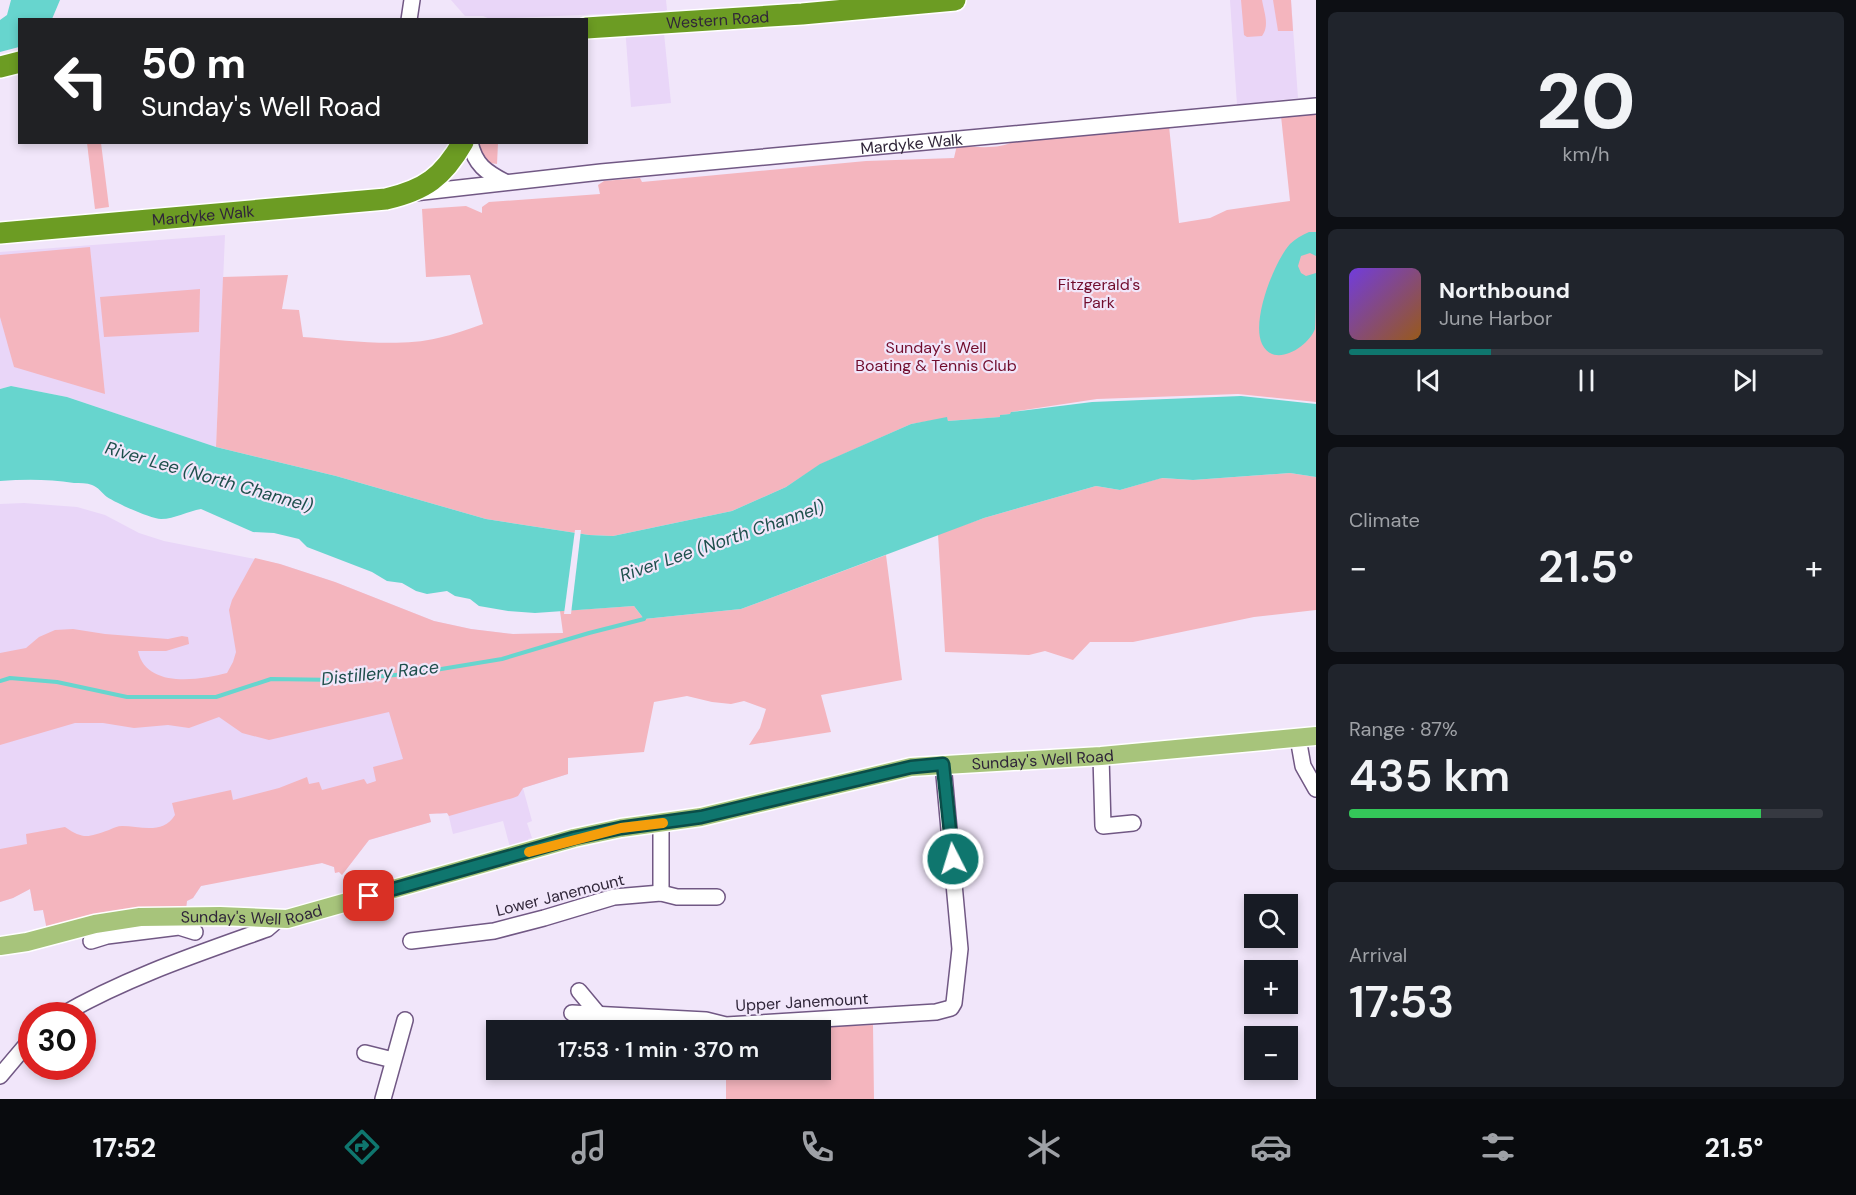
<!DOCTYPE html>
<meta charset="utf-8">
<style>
body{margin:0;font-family:"DM Sans",sans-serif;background:#20242c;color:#f1f3f6;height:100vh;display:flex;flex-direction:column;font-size:22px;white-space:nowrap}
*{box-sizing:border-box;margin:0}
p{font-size:20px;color:#9ea1a6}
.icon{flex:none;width:33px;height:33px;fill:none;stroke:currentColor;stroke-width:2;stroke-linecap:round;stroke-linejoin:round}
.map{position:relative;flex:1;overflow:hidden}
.side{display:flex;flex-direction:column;gap:12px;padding:12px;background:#0d0f14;width:540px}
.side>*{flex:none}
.hud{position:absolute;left:18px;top:18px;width:570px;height:126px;border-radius:0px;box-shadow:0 3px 9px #0003;background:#202124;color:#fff;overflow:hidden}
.buttons{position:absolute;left:1244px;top:894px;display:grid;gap:12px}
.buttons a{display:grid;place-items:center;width:54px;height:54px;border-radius:0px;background:#171b24;box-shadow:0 3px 9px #0003;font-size:30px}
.speed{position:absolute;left:18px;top:1002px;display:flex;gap:12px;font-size:30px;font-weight:700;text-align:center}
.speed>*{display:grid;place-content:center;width:78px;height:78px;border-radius:50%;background:#171b24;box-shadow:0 3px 9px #0003;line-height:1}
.speed .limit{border:9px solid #d22;background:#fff;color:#111}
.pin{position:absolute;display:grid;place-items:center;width:51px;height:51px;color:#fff;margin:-26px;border-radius:12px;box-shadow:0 3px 9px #0006}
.me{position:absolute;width:66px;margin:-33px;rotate:355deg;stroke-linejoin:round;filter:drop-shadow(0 0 4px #0008)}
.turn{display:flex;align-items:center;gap:21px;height:126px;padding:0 24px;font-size:27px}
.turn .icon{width:78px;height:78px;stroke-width:2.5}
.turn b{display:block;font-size:42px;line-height:51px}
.big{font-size:45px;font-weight:600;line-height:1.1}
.side .widget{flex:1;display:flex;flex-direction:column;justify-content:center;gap:9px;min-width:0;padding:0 21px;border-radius:9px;background:#20242c}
.side .dial{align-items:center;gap:0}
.dial b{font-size:78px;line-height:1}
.song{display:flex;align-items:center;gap:18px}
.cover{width:72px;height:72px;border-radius:9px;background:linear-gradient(135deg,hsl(260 70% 55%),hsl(30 70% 35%))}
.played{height:6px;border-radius:3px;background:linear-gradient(90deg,#0f766e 30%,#363941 30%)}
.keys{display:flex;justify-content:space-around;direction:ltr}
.heat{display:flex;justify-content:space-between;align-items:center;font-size:33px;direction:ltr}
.charge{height:9px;border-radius:4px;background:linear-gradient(90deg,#34c759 87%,#363941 0)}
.trip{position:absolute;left:486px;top:1020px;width:345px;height:60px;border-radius:0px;background:#171b24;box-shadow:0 3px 9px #0003;font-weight:600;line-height:60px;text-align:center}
.tab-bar{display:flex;height:96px;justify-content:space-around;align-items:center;background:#090b0e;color:#9ea1a6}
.tab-bar .icon{width:42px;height:42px}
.tab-bar .on{color:#0f766e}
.tab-bar b{font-size:27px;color:#f1f3f6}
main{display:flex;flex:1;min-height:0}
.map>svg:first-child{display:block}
</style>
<main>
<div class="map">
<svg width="1316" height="1099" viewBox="0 0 1316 1099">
<rect width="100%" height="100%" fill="#f1e6fa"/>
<!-- built -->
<g fill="#e9d6f8">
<polygon points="451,0 666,0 667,10 662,13 671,103 631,107 624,13 490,19 483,16 465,16"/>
<polygon points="1230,0 1291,0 1298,98 1237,105"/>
<polygon points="225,235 216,447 67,397 11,386 0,389 0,252"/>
<polygon points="24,503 77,507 105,515 139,533 164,541 280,564 335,582 434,621 471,629 513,634 563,633 568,774 523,788 532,821 527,823 532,838 528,839 529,845 511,851 503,821 453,834 448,813 440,814 433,812 429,814 431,822 369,840 342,875 339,872 335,873 334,867 322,863 221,881 201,886 193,898 187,901 186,909 47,930 43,910 34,911 30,889 13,898 0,902 0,504"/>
</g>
<!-- green -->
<g fill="#f4b5be">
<path d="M1241,0H1262C1264,12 1270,26 1262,36L1247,37L1244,35Z"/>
<polygon points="1273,0 1291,0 1293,31 1278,31"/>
<path d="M1316,114V402L1238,394L1097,399L1011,412V414L1001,415V417L948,421L947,418L911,424L821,464L786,487L732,511L613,536L589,535L486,519L336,476L216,447L223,277L288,275L282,309L299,310L303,337C345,340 397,348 438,338C453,335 468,329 483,324L470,275L426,277L422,209L466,206L482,213V207L489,202L600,194L598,185L604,181L640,178L642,182L866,161L954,158L957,145C973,147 1000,150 1014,141L1169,126L1179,223L1210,218L1227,210L1290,201L1281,116Z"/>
<polygon points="87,143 101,143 109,207 95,209"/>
<polygon points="476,143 498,143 497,164 490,163 488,167"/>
<polygon points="90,247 105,394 14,367 0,317 0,255"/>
<polygon points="200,289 199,332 104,337 100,297"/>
<polygon points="1290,473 1316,477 1316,610 1254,617 1133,642 1090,642 1073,660 1045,651 1029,655 945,652 938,534 984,518 1096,486 1120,490 1161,478 1193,480"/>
<path d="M886,555L902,680L821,695L831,732L749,745L760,728L766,709L744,701L731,704L712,702L687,696L654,702L644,752L568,758V774L523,788L518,796L513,798L449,816L447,813L429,814L431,822L369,840L342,875L339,872L335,873L334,867L322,863L201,886L193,898L187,901L186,909L47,930L43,910L34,911L30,889L13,898L0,902V849L27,844L26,834L65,827C84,840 88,837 109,830C113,828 118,826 122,826C140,826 163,835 175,815L172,803L231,790L233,800L279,788L307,777L309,784L319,782L322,790L364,779L367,784L376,781L373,767L403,759L389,712L269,740L242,733L219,717L189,728L168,725L134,728L103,723H75L0,745V653L26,648L39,637L55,630L73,629L105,634L168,639L182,636L188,637L189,644L166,651H138C146,689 200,680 227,673L233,662L236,652L229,610L232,600L255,558L280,564L335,582L434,621L471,629L513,634L563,633L560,611L634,606L644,619L741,609Z"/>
<polygon points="873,1025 874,1099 726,1099 726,1070 820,1070 820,1030 725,1030"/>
</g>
<!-- water -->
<g fill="#67d5ce">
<polygon points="11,0 60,0 52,19 20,20 19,47 0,52 0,20 7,15"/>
<path d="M1309,232H1316V256L1310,253L1301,256L1298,266L1301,273L1306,276L1316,273C1316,285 1316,320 1315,329C1308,347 1274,369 1262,344C1251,321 1274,262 1290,244C1295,239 1302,235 1309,232Z"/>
<path d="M11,386L67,397L216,447L336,476L486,519L589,535L613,536L732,511L786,487L820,464L911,424L947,417L948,421L1000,417V415L1010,414L1011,412L1092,402L1241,396L1316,404V477L1290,473L1193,480L1162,478L1120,490L1096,486L984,518L741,609L644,619L634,606L535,613L508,611L479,606L470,599L455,596L447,591L427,594L416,591L402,583L387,581L372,572L307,547L299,539L274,533L253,532L201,509C188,511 175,519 161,519C151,519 116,503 107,497C102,493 98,487 92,485C87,483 80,483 74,483C49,479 25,479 0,481V389Z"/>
</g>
<!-- pier -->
<polygon fill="#f1e6fa" points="575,530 581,530 571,614 564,614"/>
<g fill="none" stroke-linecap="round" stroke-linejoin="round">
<!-- stream -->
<polyline stroke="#67d5ce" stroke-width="4" points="0,681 10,678 57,682 127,697 216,697 271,679 340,680 417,673 502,659 589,633 644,619 645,616"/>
<!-- minor casing -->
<g stroke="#715884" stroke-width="18">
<g id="minor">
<polyline points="409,20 412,0"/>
<path d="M470,142C475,165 486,172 505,182"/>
<path id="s1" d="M414,193L601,172L1316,106"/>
<polyline points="1298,738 1303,766 1316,789"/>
<polyline points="1101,756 1103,826 1133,823"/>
<polyline points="661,893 661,823"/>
<polyline points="91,941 107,936 179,927 195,932"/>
<polyline points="411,941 494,931 544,918 614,897 661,893 677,897 717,897"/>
<polyline points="579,991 599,1015"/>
<polyline points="572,1013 706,1020 726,1025 936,1012 951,1008 954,1003 960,949 943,764"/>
<path d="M60,1016C125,978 197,954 267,929L274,923L275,920"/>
<polyline points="365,1053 393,1060"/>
<polyline points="0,1076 32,1038"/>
<polyline points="383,1099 405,1020"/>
</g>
</g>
<!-- major casing -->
<g stroke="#fff" stroke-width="21">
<g id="major">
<path id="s2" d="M0,946L27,942L95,924L140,917L220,916L287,919L574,838L621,828L701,817L911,767L1101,756L1316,736"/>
</g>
</g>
<!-- highway casing -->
<g stroke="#fff" stroke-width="24">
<g id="highway">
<path id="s3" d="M586,28L802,14L955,0"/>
<polyline points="0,67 20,62"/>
<path id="s4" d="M0,233L386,199C425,190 443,177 463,142"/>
</g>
</g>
<!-- minor -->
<use href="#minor" stroke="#fff" stroke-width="15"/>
<!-- major -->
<use href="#major" stroke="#a7c47b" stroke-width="18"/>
<!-- highway -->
<use href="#highway" stroke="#6c9c23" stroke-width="21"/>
</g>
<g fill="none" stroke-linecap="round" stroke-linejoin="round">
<!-- route casing -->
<g stroke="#0a4d48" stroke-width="15">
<polyline id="route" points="369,896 574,838 621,828 701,817 911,767 943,764 953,859"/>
</g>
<!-- route -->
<use href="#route" stroke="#0f766e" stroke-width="10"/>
<!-- slow -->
<polyline stroke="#f59e0b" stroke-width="10" points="529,852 621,828 663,823"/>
</g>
<g text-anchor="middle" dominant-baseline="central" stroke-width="4.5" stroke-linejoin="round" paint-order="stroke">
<!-- street labels -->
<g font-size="16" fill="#302639" stroke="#f1e6fa">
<text stroke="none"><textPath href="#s3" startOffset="132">Western Road</textPath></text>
<text stroke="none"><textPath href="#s1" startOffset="500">Mardyke Walk</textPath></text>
<text stroke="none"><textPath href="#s4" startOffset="204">Mardyke Walk</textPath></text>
<text stroke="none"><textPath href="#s2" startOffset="1065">Sunday's Well Road</textPath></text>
<text transform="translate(560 895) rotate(-14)">Lower Janemount</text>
<text stroke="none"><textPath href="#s2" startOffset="255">Sunday's Well Road</textPath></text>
<text transform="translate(802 1002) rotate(-3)">Upper Janemount</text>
</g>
<!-- park labels -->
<g font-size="16" fill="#710d2d" stroke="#f1e6fa">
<text x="1099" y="284">Fitzgerald's<tspan x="1099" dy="18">Park</tspan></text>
<text x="936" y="347">Sunday's Well<tspan x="936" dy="18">Boating &amp; Tennis Club</tspan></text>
</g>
<!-- water labels -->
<g font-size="18" font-style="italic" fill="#1e4f4c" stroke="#f1e6fa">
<text transform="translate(209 477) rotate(16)">River Lee (North Channel)</text>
<text transform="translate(722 541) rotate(-19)">River Lee (North Channel)</text>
<text transform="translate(380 673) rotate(-6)">Distillery Race</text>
</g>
</g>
</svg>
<div class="buttons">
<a><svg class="icon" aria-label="search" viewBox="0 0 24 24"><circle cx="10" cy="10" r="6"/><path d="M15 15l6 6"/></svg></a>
<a>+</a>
<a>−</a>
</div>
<div class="speed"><div class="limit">30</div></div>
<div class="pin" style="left:369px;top:896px;background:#d93025"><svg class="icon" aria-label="arrive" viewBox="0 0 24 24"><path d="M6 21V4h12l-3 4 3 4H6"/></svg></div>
<svg class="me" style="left:953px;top:859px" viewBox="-20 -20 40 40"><circle r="17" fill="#0f766e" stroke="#fff" stroke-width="3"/><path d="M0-11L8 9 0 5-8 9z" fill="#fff"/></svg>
<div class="trip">17:53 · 1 min · 370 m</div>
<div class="hud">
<div class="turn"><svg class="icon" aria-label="left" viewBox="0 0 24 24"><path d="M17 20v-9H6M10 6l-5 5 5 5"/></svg><div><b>50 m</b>Sunday's Well Road</div></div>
</div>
</div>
<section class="side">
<div class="widget dial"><b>20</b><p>km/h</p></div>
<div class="widget">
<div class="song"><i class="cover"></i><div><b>Northbound</b><p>June Harbor</p></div></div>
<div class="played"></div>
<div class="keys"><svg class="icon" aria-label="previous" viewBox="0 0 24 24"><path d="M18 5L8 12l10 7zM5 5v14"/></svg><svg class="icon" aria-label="pause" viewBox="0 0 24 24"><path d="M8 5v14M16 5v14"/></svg><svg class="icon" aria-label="next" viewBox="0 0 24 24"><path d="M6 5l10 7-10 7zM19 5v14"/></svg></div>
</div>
<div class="widget"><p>Climate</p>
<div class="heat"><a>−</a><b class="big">21.5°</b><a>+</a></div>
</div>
<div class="widget"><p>Range · 87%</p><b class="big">435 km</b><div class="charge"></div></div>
<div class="widget"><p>Arrival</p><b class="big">17:53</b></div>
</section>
</main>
<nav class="tab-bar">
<b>17:52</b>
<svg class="icon on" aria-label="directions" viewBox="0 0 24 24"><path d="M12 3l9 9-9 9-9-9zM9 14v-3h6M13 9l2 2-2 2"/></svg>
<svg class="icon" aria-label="music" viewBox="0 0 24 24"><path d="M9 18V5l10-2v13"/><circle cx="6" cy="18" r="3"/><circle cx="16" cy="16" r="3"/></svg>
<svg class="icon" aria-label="phone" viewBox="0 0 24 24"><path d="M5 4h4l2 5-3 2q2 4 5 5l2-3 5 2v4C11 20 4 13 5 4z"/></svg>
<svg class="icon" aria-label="climate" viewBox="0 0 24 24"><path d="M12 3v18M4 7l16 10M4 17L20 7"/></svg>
<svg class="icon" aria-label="car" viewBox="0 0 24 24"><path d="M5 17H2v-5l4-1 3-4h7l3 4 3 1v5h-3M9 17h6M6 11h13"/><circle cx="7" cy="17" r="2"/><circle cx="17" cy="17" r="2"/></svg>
<svg class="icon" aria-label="filters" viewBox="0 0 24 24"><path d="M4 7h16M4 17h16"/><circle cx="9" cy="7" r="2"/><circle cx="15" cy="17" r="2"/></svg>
<b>21.5°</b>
</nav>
